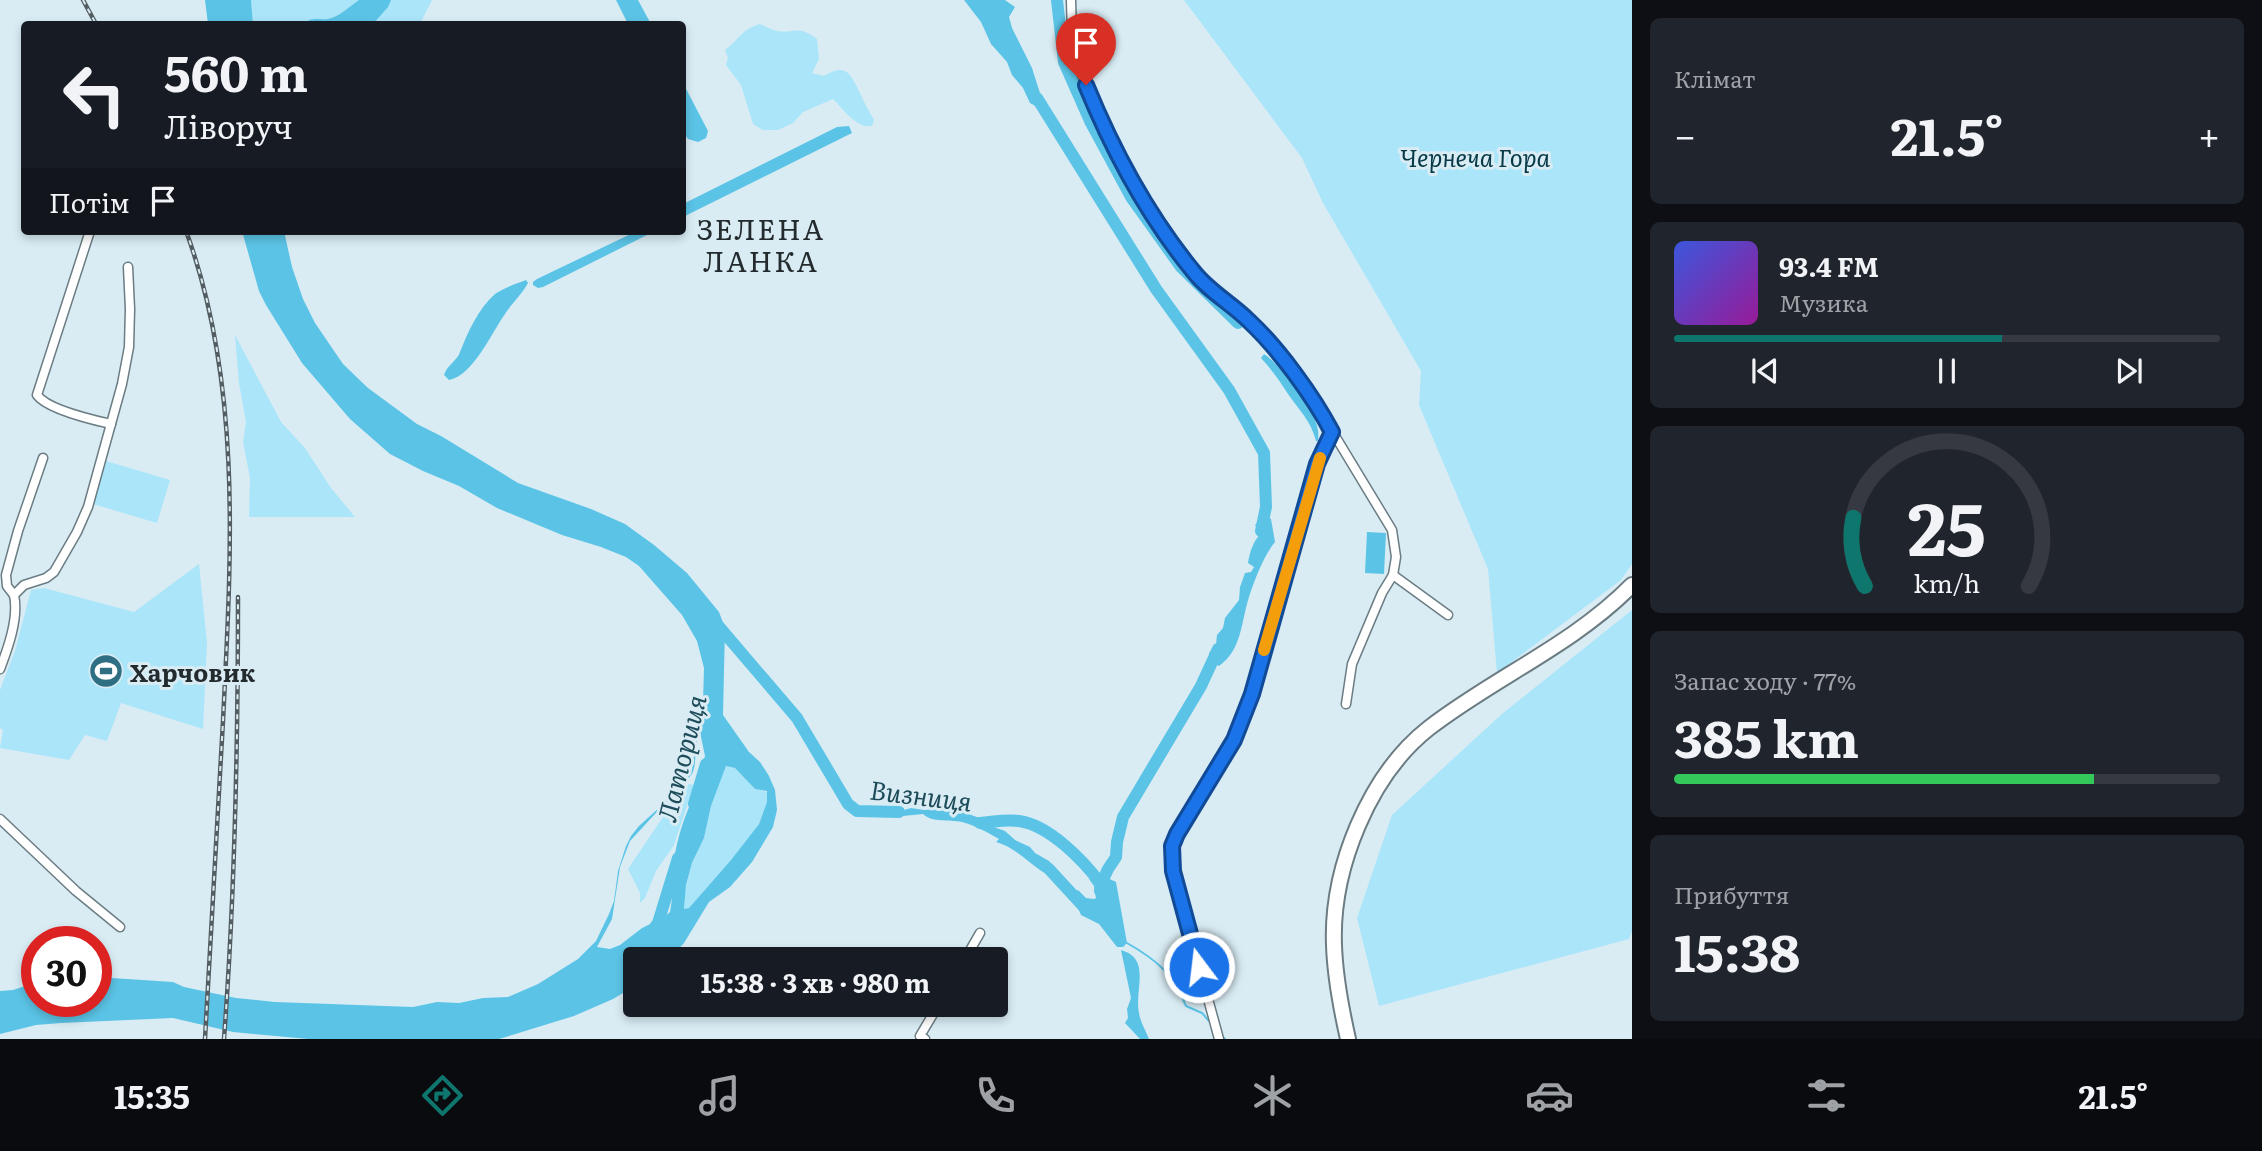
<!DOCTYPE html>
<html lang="uk">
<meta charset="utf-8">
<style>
body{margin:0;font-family:Literata,serif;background:#20242c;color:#f1f3f6;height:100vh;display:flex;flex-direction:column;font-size:26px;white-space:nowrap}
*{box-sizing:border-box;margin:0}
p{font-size:23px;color:#9ea1a6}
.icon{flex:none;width:38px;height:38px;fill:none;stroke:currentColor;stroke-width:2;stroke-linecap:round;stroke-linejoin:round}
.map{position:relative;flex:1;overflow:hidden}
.drawer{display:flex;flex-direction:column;gap:18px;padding:18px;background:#0d0f14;width:630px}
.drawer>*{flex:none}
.hud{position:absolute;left:21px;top:21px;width:665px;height:214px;border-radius:7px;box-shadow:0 4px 10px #0003;background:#171b24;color:#f1f3f6;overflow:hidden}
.speed{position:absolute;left:21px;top:926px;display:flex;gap:14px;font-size:35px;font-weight:700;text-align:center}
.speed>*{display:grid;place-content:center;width:91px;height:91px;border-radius:50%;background:#171b24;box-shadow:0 4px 10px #0003;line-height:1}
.speed .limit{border:10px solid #d22;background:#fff;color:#111}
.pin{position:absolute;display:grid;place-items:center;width:60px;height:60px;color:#fff;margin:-72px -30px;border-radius:50% 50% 50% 0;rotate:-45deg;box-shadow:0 0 7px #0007}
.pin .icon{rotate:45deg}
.me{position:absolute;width:77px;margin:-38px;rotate:345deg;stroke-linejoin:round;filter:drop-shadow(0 0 5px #0008)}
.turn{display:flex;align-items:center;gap:24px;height:147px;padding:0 28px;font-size:32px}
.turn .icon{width:91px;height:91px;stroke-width:2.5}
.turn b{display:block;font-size:49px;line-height:60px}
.then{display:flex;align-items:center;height:66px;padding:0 28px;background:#0003;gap:14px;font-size:26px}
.big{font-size:52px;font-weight:700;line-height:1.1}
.drawer .card{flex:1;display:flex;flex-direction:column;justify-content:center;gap:10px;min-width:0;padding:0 24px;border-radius:10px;background:#20242c}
.drawer .dial{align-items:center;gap:0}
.dial svg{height:182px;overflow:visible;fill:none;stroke:#363941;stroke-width:7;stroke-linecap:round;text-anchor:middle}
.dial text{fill:#f1f3f6;stroke:none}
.song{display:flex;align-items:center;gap:21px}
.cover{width:84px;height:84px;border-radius:10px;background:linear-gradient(135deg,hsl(230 70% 55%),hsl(300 70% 35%))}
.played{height:7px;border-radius:4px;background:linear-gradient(90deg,#0f766e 60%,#363941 60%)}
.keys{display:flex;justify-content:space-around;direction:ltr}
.heat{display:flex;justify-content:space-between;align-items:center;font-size:38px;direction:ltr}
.charge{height:10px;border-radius:5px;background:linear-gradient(90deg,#34c759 77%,#363941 0)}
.trip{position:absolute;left:623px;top:947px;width:385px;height:70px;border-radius:7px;background:#171b24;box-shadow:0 4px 10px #0003;font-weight:700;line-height:70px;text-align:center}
.tab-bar{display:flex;height:112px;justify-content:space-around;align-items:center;background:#090b0e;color:#9ea1a6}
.tab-bar .icon{width:49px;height:49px}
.tab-bar .active{color:#0f766e}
.tab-bar b{font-size:32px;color:#f1f3f6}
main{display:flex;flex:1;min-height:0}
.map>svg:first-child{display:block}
</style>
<main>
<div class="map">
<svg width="1632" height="1039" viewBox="0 0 1632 1039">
<rect width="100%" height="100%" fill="#d9ecf4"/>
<!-- green -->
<g fill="#aae5fa">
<path d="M251,0H359C350,6 339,17 328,19C320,20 317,18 310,20L307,24H253Z"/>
<polygon points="391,0 432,0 420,24 373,24"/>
<polygon points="1184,0 1632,0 1632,564 1621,580 1497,673 1488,569 1419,405 1421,371 1323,203 1302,158"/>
<path d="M760,24C765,26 771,30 777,31C796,34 797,24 817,39L819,59L812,73L824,76C844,64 849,71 858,89C863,100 868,110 874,120L872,126C857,129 843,109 833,99L803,112L793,123L778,130H763L753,124L741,85L726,65L728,58L725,50C740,39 740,30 760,24Z"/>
<polygon points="235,335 281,422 305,448 331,488 355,517 249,517 250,478 243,442 246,422 239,383"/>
<polygon points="106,461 170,480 157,523 93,504"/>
<polygon points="199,564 207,643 203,729 121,703 107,741 85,735 69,760 0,748 3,730 0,728 0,690 15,651 31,590 44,588 134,612"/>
<polygon points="1632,610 1632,931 1629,939 1379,1006 1357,918 1392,815 1503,713"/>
<polygon points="726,766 735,768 755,789 767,792 767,802 759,824 731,860 689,908 684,910 686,885 692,864 704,838 711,806"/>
<polygon points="689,784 694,785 674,845 656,871 645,898 640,903 640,893 628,869 675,799"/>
</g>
<!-- water -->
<g fill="#5bc4e6" fill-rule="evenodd">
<polygon points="205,0 251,0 253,24 208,24"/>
<path d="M359,0H391L388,7L373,24H307L309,20C317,18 320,20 328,19C339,17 350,6 359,0Z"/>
<polygon points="616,0 638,0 651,24 628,24"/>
<polygon points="964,0 1005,0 1015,7 1009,17 1012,28 1032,68 1046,112 1030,103 1023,88 1012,75 1007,62 991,44 981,22"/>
<polygon points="683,83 708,131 706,138 698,142 688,139 683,132"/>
<polygon points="849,126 852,133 683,217 683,204 837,127"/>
<path d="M242,231H284L292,267L303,299L315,323L343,364L368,388L417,424L441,436L518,483L591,509L625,524L654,545L687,573L719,612L725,628L723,715L749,752L760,762L769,776L775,790L777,810L773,827L752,862L730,887L709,902L684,943L669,959H635V986L613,999L574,1016L499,1039H308L233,1032L173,1018L61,1023L36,1025L0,1034V991L13,990L37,982V1001H96V977L173,982L184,987L236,998L275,1002L413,1007L437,1002L459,1003L483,998L508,997L538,984L578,959L596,941L609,914L614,901L618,871L626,846L631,836L639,826L672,796L692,770L697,730L703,702L704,668L697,641L682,615L639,566L626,557L601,547L562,535L497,508L459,486L423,471L390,454L350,419L302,363L266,305L259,291ZM700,732L705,756L701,768L702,785C687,802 675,845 673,868C672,882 673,898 670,912L663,918L642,928L620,945L610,949L597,947L612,919L620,867L630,841L692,774C698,761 693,744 700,732ZM726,766L735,768L755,789L767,791V802L759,824L731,860L689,908L684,909L686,885L692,863L704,838L711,806Z"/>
<polygon points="637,231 655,231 543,287 538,288 533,285 533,282 537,279"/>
<path d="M526,280L528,283C522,294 512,303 505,314C492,332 473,376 449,380L444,375C447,365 457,361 460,352C468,332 478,309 495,294C503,288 516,284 526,280Z"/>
<path d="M1264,354C1278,362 1308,404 1315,420C1318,427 1319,434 1318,441H1316C1311,421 1299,410 1288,394C1280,381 1272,370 1261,358Z"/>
<path d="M1264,515L1271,519L1275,542C1264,555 1254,581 1249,597C1241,622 1242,650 1219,666L1212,662L1209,653L1216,645L1217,635L1223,628L1225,618L1239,600L1240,587L1245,573L1251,572L1254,567L1248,563C1250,551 1253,542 1261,533L1255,525Z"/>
<polygon points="1367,532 1386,533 1384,574 1365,573"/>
<path d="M894,807L904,810L911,808L924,810L952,808L985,820L991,826L1005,831L1015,840L1030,847L1035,853L1049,861L1059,872V879C1035,873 1020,848 996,842L999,839C987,832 976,826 962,822C949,819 932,823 923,814L893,817L879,809Z"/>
<polygon points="1095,872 1116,882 1127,943 1123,947 1117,947 1099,924 1081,915 1078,908 1068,898 1078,890 1086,898 1094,899 1096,898 1094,886 1089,879"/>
<path d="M1121,950C1152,959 1134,989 1139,1013C1140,1021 1146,1031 1149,1039H1140L1125,1023L1128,1018L1127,1009L1131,998Z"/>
</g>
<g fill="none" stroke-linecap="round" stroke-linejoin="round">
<!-- stream -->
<g stroke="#5bc4e6" stroke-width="2">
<path d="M1127,943C1157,960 1172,973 1186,1006L1202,1013L1209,1021"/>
<polyline points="1224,1038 1225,1039"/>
</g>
<!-- river -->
<g stroke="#5bc4e6" stroke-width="12">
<polyline points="1057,0 1064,62 1091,123 1131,197 1181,267 1238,323"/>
<polyline points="1037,98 1156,289 1229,390 1264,453 1266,507 1261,531"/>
<polyline points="715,622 797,718 848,804 857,811 899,812"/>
<polyline points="694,804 706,764"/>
<path d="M980,823C993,822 1006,819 1019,821C1049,825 1083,860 1101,884"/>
<polyline points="1049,869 1084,907"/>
<polyline points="1100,891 1101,884 1108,869 1116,857 1117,842 1123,817 1201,686 1218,649"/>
<polyline points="651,933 658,923 678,858"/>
</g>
<!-- minor casing -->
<g stroke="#6b7c83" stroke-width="11">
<g id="minor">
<polyline points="1071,0 1072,35 1076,60 1096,111 1125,169 1165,232 1194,273 1249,320 1280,356 1323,416 1392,530 1396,557 1393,575 1382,593 1352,664 1346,704"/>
<path d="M90,231L37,395C47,409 93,420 111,424"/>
<polyline points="1393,575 1448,615"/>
<polyline points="14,595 7,586 6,575 18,531 43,458"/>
<path d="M0,669C8,648 19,618 14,595L24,585L46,578L54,572L77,532L88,507L122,384L129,347L130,309L128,267"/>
<polyline points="0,819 76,891 120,927"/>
<polyline points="965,959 980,933"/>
<polyline points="925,1039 920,1036 939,1004"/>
<polyline points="1219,1039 1173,871 1172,846 1177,834 1234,740 1252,693 1317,464 1332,432"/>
</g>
</g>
<!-- trunk casing -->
<g stroke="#6b7c83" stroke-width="18">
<path id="trunk" d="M1348,1039C1341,1008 1335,977 1334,945C1331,869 1369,775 1429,728C1495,677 1573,645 1632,585"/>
</g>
<!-- minor -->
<use href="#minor" stroke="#fff" stroke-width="8"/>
<!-- trunk -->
<use href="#trunk" stroke="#fff" stroke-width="14"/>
<!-- rail casing -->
<g stroke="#535d62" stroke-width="4.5">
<g id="rail">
<polyline points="83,0 96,24"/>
<path d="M186,231C243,386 231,559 223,721C217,827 211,933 205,1039"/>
<path d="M224,1039C235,892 238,745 238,597"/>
</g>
</g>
<!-- rail -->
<use href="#rail" stroke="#d9ecf4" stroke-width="2" stroke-dasharray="5" stroke-linecap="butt"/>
</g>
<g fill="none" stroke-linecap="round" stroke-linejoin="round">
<!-- route casing -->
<g stroke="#114b97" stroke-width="18">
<path id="route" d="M1086,85C1113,151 1148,216 1193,271C1208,291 1231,303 1249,321C1279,349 1313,396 1332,432L1317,464L1252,694L1234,740L1177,834L1172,846L1173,871L1199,967"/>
</g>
<!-- route -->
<use href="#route" stroke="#1a73e8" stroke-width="12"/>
<!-- slow -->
<polyline stroke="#f59e0b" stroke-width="12" points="1264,650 1320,458"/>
</g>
<!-- icons -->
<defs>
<g id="stadium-disc" transform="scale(1.75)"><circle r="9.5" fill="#2f6f83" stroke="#d9ecf4"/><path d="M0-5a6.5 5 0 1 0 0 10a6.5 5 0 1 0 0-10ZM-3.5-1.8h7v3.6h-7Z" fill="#fff"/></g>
</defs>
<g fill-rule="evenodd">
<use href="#stadium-disc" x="106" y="671"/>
</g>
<g text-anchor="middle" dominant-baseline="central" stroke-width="6" stroke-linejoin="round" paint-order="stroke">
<!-- park labels -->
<g font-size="24" font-style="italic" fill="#073947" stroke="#d9ecf4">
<text x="1475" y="156">Чернеча Гора</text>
</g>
<!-- poi labels -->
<g font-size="24" font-weight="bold" fill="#242b2e" stroke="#d9ecf4" text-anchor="start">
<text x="130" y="671">Харчовик</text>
</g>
<!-- water labels -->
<g font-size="26" font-style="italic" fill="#1e4c5a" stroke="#d9ecf4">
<text transform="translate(680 758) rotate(-76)">Латориця</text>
<text transform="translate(921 794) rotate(7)">Визниця</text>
</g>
<!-- quarter labels -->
<g font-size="28" letter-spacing="2" fill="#242b2e" stroke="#d9ecf4">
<text x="761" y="228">ЗЕЛЕНА<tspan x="761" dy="32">ЛАНКА</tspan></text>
</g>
</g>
</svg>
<div class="speed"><div class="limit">30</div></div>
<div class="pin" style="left:1086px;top:85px;background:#d93025"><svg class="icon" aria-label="arrive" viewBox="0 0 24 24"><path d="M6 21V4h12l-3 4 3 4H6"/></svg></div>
<svg class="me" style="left:1199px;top:967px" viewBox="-20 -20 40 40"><circle r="17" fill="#1a73e8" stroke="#fff" stroke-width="3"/><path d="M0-11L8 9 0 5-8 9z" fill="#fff"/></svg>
<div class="trip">15:38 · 3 хв · 980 m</div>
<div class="hud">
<div class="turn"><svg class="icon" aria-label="left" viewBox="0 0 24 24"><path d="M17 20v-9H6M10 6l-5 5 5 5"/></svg><div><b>560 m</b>Ліворуч</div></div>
<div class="then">Потім<svg class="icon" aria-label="arrive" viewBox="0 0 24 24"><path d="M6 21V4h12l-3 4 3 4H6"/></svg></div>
</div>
</div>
<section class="drawer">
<div class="card"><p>Клімат</p>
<div class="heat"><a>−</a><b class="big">21.5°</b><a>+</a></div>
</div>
<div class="card">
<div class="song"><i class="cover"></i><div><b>93.4 FM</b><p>Музика</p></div></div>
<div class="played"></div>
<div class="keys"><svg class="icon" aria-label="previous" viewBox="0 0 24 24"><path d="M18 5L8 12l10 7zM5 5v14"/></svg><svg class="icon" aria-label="pause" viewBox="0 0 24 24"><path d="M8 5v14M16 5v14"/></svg><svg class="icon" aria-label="next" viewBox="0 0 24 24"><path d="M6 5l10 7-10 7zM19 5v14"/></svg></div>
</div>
<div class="card dial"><svg viewBox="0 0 100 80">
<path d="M14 69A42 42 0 1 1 86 69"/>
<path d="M14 69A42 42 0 0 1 9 39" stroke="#0f766e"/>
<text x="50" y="56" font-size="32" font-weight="700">25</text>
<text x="50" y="72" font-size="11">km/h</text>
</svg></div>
<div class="card"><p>Запас ходу · 77%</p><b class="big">385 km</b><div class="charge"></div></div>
<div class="card"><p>Прибуття</p><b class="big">15:38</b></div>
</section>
</main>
<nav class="tab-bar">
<b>15:35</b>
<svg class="icon active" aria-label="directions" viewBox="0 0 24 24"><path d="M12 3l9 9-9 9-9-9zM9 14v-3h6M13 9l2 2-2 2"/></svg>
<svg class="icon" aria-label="music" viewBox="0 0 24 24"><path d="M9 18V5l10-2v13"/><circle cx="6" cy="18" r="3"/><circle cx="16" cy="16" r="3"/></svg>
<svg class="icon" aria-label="phone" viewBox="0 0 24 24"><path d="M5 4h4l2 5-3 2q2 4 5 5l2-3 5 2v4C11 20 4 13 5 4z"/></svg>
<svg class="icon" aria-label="climate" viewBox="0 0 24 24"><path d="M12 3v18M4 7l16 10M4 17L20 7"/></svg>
<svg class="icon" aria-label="car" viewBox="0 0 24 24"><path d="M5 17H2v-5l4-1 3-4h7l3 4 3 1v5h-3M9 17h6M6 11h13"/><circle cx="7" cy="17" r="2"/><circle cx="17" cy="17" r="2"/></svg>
<svg class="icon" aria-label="filters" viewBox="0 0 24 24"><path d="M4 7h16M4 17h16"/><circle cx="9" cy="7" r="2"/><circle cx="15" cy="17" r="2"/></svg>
<b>21.5°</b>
</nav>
